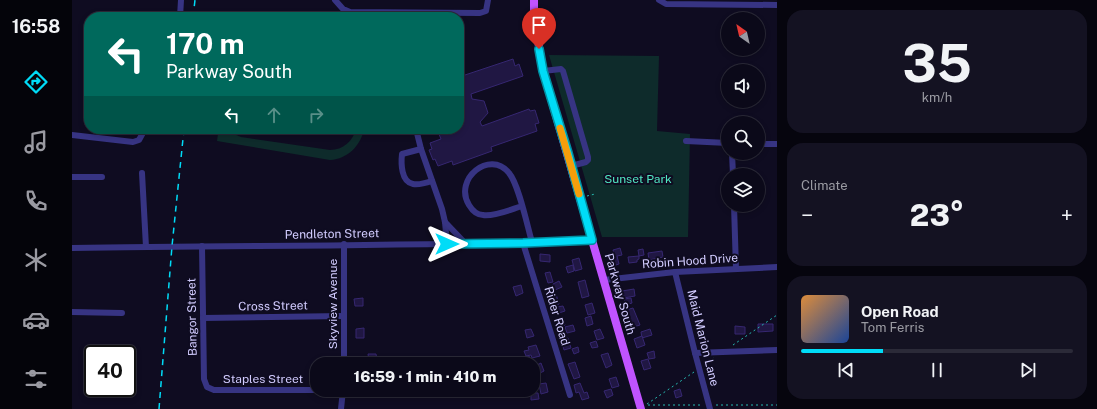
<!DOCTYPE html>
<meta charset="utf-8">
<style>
body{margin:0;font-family:"Public Sans",sans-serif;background:#141222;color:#f1f3f6;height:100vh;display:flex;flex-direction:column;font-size:15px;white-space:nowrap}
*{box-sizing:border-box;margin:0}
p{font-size:13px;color:#9a9aa2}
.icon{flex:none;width:22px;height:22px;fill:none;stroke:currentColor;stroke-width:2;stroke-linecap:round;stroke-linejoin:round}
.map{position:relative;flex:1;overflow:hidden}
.drawer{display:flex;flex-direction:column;gap:10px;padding:10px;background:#06050e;width:320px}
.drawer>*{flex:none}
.top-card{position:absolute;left:12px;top:12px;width:380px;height:122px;border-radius:16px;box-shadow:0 2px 6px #0003,0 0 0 1px #2b2a38;background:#00695c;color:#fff;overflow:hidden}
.needle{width:26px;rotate:326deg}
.controls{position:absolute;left:649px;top:12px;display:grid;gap:8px}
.controls a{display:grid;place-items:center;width:44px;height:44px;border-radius:50%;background:#0b0919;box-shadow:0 2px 6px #0003,0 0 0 1px #2b2a38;font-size:20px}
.speed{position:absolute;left:12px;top:345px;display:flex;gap:8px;font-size:20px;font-weight:700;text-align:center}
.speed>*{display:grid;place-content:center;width:52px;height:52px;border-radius:50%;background:#0b0919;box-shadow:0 2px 6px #0003,0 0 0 1px #2b2a38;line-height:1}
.speed .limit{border:2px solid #111;border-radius:6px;background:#fff;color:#111}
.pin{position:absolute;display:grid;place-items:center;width:34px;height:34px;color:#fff;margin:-41px -17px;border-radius:50% 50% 50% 0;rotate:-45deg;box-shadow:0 0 4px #0007}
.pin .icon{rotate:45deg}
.me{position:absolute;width:44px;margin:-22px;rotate:90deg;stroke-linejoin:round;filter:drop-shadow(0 0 3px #0008)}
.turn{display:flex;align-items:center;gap:14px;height:84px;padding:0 16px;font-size:18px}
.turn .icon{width:52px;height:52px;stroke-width:2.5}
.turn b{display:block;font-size:28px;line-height:34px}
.lanes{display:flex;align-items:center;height:38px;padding:0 16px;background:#0003;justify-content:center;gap:20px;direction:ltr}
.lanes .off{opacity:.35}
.big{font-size:30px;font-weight:800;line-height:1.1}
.drawer .card{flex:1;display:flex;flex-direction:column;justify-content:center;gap:6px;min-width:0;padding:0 14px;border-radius:16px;background:#141222}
.drawer .dial{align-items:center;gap:0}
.dial b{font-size:52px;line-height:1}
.song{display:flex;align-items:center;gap:12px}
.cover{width:48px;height:48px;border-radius:6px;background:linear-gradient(135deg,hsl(30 70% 55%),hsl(220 70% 35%))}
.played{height:4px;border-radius:2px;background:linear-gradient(90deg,#00dcf7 30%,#2b2a38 30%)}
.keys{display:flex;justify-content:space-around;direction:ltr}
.heat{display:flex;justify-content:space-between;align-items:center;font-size:22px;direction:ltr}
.trip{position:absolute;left:238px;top:357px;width:230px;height:40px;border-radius:16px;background:#0b0919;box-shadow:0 2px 6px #0003,0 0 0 1px #2b2a38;font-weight:800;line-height:40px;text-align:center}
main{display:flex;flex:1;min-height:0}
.menu{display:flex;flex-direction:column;width:72px;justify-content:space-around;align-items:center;background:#04040a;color:#9a9aa2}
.menu .icon{width:28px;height:28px}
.menu .on{color:#00dcf7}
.menu b{font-size:18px;color:#f1f3f6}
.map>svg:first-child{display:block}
</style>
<main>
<nav class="menu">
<b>16:58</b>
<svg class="icon on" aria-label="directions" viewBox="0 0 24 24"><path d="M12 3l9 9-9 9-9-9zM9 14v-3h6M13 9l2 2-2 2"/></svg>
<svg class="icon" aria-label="music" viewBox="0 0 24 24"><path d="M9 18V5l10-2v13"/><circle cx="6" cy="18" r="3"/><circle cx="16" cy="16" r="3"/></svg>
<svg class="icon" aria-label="phone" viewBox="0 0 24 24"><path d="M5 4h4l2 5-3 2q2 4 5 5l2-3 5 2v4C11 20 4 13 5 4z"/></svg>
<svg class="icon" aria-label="climate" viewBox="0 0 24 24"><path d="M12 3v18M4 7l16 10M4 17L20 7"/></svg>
<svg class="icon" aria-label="car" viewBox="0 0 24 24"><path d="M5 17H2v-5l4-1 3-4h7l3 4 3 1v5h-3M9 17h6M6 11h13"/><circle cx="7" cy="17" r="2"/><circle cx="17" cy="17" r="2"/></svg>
<svg class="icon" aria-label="filters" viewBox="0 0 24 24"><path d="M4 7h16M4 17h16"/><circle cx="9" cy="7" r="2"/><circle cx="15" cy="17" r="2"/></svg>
</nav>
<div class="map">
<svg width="705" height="409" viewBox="0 0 705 409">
<rect width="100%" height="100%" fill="#0f0c21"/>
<!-- green -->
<g fill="#0e2b2b">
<polygon points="477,55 587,56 585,131 618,134 616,237 530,237"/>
<path d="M145,129H155L162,134L169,137L258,150C271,150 281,141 284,129H292C289,145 276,159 258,160L145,141L146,134H148Z"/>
</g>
<!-- building -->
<g fill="#201743" stroke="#362771">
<polygon points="441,59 443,66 447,64 451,76 399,94 400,99 412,101 416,113 408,122 410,126 457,109 458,111 463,110 467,123 463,124 465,131 419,147 420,151 381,165 380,161 366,166 363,159 361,160 357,150 360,149 358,143 369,139 365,129 387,129 387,77"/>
<polygon points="548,248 550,255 545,256 547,264 541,266 538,257 543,256 541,250"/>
<polygon points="571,249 572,255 567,256 566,250"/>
<polygon points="590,251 591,257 577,260 576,253"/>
<polygon points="468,254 478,255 478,262 468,261"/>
<polygon points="567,256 567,259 565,260 565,262 557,263 556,257"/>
<polygon points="507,258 510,269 503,271 500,260"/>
<polygon points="501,265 502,271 496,273 494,267"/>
<polygon points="478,272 481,282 476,283 473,273"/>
<polygon points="513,280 517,296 510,298 506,282"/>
<polygon points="487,281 490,287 483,290 481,284"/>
<polygon points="449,285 451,293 444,296 441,287"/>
<polygon points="562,289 563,296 552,298 550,291"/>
<polygon points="484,294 487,304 479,307 476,296"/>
<polygon points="291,298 291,306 283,306 282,299"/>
<polygon points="559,298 560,303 554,305 552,299"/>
<polygon points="520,303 523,313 516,315 513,305"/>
<polygon points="491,306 493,311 487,313 485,307"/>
<polygon points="561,308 568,325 561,327 559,320 557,321 554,310"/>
<polygon points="519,316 521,324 515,326 513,318"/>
<polygon points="490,317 493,325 486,328 483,320"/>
<polygon points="686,324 701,324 701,331 686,332"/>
<polygon points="501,325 503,331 495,333 493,327"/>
<polygon points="663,326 673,327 673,334 663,334"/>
<polygon points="292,328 292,338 284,338 284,329"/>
<polygon points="459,329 462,336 455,338 453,330"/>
<polygon points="528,329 532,338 525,340 522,331"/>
<polygon points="578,329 580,335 570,338 569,332"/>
<polygon points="570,336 573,345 565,348 562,339"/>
<polygon points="496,338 499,348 492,350 489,340"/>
<polygon points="524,341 526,347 520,348 518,343"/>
<polygon points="464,345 468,356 460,358 459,355 454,356 452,351 457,350 456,347"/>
<polygon points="506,347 507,352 502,354 500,349"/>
<polygon points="582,351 583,358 577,359 575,353"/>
<polygon points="536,353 540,365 534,368 529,355"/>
<polygon points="296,354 304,354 305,360 297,361"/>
<polygon points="457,356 459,361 452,363 451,357"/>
<polygon points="576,359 579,368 572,370 569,361"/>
<rect x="284" y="360" width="9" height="4"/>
<polygon points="503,362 508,377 502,379 496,364"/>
<polygon points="469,363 472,371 466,374 463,366"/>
<polygon points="544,377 547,386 540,388 537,379"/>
<polygon points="474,383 476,392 469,394 467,384"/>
<polygon points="508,383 512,393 515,392 517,398 510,400 507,392 504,393 502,385"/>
<polygon points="539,389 541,395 535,398 532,391"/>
<polygon points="608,389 610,396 604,398 602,391"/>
<polygon points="459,393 466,393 467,399 459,400"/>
</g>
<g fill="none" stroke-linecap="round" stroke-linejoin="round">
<!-- path -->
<g stroke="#26b9b1" stroke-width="1" stroke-dasharray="2 3" stroke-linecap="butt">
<polyline points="515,196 523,194"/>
<polyline points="661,345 705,315"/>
<polyline points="633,365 642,358"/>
<polyline points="575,404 622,372"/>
<polyline points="576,405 630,405"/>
<polyline points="644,405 705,405"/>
</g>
<!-- minor -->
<g stroke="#373483" stroke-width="6">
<polyline points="263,0 271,9 278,12 408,13 414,11 416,0"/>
<polyline points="587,0 594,4 705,5"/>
<polyline points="108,17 109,0"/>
<polyline points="471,71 489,69 491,71 516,157 516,160 514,162 499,166"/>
<polyline points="344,129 349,149 370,209 373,222 375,244"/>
<polyline points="0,135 61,142 67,140 73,129"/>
<polyline points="614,141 656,143"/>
<polyline points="686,144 705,144"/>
<path d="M349,149L330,154C329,163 329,182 341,184C347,185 354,183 360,181"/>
<polyline points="660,153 661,175"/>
<polyline points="70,173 74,247"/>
<polyline points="0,177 30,177"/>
<polyline points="662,205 664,269"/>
<path d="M450,206C440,209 422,217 411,215C405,215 400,210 397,205C381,179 418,149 437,173C447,185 455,225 460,242"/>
<polyline points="373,222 393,243"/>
<polyline points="451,243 498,395"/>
<polyline points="130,246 132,379 135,387 142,390 271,390"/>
<path d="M0,248C173,245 347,247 520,240"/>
<polyline points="603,272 623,353 638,409"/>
<polyline points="532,280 603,272 705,267"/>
<polyline points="0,312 50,313"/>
<polyline points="131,318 272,316"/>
<polyline points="623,353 705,350"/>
<polyline points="272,364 272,244"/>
<polyline points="269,409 271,390"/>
</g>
<!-- major -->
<polyline stroke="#c053ff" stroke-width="8" points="462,0 462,16 471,71 569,409"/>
<!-- rail -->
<g stroke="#00dcf7" stroke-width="1.5" stroke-dasharray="6 5" stroke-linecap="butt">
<polyline points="121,17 123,0"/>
<polyline points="87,409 100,246 112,129"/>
</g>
</g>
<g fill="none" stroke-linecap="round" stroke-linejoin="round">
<!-- route casing -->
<g stroke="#008fa1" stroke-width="10">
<polyline id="route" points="375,244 451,243 520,240 496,153 471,71 467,49"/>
</g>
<!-- route -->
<use href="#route" stroke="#00dcf7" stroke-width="7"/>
<!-- slow -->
<polyline stroke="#f59e0b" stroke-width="7" points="488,128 507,194"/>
</g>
<g text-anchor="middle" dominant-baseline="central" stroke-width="4" stroke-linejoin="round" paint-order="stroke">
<!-- park labels -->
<g font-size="12" fill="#51e6c2" stroke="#0f0c21">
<text x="566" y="179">Sunset Park</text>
</g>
<!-- street labels -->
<g font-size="12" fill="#d2ccff" stroke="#0f0c21">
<text transform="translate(260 234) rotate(-1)">Pendleton Street</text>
<text transform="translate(618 261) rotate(-4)">Robin Hood Drive</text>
<text transform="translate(548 294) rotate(74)">Parkway South</text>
<text transform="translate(261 304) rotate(-90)">Skyview Avenue</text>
<text transform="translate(201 306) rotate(-1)">Cross Street</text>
<text transform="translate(485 316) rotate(73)">Rider Road</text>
<text transform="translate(120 317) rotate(-91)">Bangor Street</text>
<text transform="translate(631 338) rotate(76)">Maid Marion Lane</text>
<text x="191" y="379">Staples Street</text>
</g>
</g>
</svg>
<div class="controls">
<a><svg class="needle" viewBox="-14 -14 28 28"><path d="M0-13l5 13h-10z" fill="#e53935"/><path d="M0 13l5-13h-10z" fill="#9a9aa2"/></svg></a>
<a><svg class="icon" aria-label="sound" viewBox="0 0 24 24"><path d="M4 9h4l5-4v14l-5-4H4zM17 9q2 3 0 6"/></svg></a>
<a><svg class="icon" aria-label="search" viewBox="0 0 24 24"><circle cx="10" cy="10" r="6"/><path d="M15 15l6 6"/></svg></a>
<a><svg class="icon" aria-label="layers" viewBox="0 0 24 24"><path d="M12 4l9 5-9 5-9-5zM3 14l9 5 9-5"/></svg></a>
</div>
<div class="speed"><div class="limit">40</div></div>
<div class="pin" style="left:467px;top:49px;background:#d93025"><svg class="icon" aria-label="arrive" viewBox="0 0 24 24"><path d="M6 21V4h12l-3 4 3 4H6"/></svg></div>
<svg class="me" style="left:375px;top:244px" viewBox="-20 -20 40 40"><path d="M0-17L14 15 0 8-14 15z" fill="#00dcf7" stroke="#fff" stroke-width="4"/></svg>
<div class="trip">16:59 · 1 min · 410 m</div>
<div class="top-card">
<div class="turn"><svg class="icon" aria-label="left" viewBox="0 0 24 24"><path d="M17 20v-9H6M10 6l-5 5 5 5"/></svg><div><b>170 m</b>Parkway South</div></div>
<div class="lanes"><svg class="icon" aria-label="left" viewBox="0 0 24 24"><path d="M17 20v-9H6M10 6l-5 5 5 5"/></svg><svg class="icon off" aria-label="ahead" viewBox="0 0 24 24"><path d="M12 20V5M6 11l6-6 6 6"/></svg><svg class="icon off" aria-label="right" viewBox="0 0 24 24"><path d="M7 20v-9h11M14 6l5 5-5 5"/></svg></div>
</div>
</div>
<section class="drawer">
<div class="card dial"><b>35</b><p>km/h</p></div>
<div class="card"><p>Climate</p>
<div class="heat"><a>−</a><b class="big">23°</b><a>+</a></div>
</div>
<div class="card">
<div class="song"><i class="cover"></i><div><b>Open Road</b><p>Tom Ferris</p></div></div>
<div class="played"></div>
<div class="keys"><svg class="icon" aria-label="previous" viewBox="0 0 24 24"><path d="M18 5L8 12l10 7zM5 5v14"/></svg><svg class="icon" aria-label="pause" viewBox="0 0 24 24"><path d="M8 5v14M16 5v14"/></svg><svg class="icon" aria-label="next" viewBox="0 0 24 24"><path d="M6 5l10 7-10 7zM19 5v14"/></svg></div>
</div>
</section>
</main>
